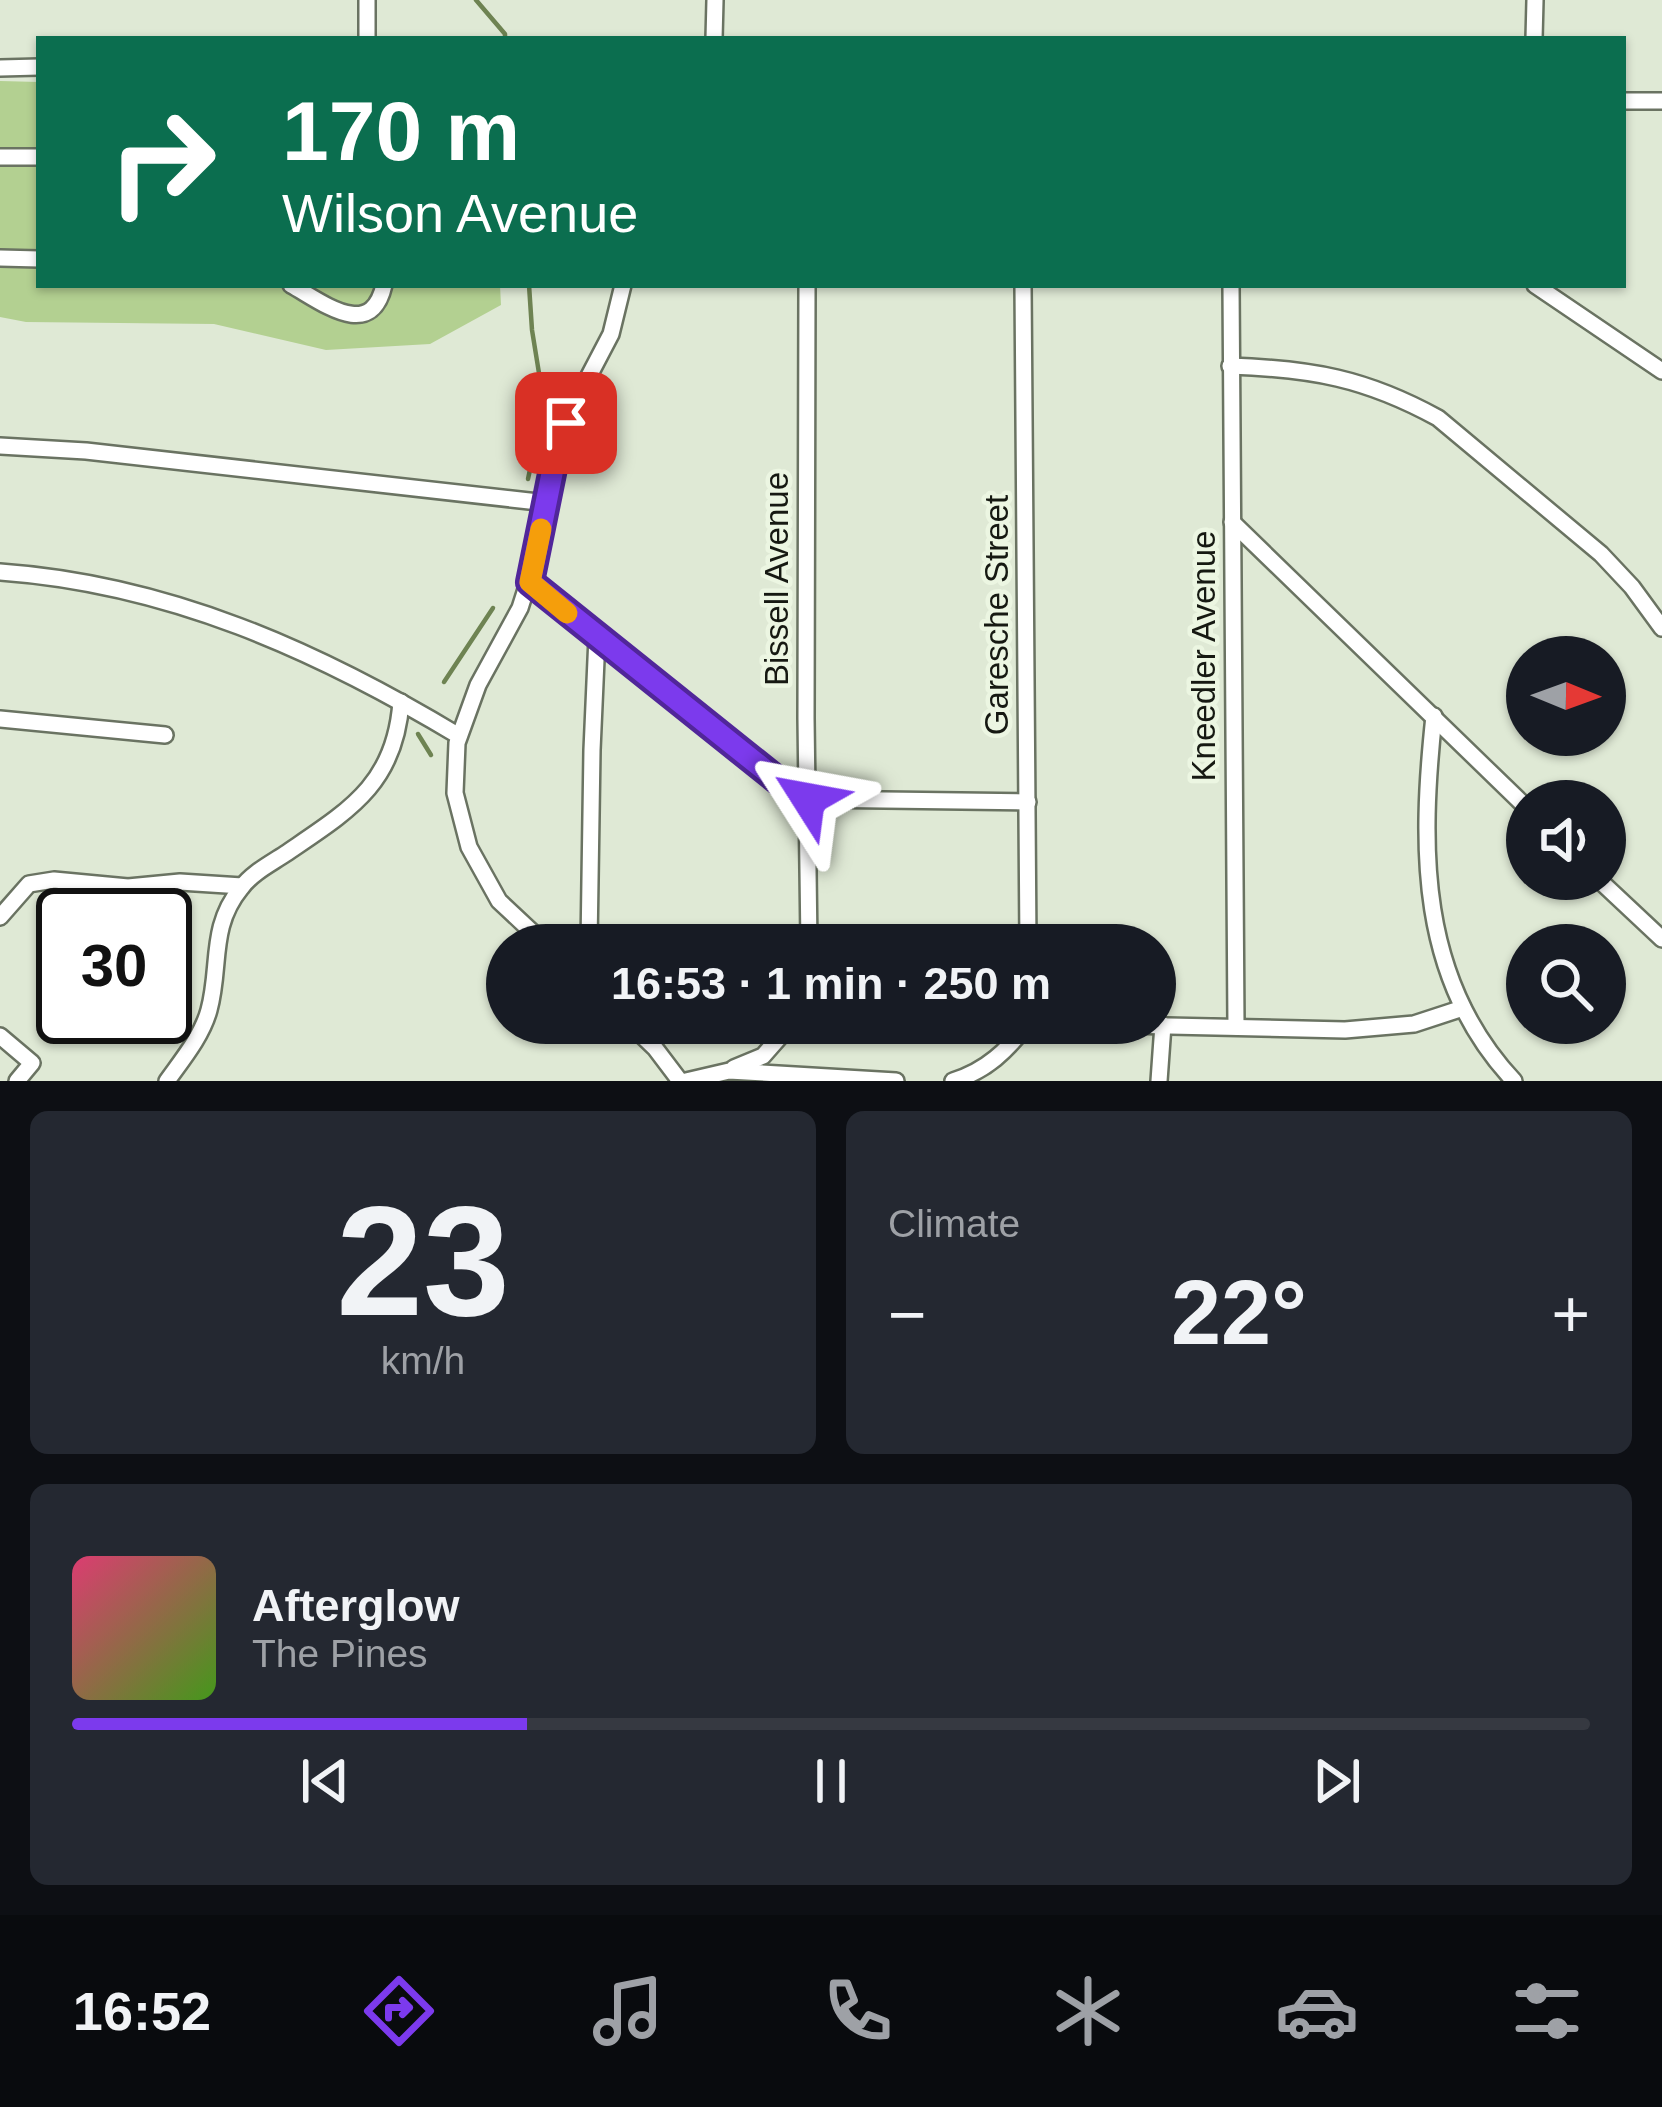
<!DOCTYPE html>
<meta charset="utf-8">
<style>
body{margin:0;font-family:Arial,sans-serif;background:#242831;color:#f1f3f6;height:100vh;display:flex;flex-direction:column;font-size:45px;white-space:nowrap}
*{box-sizing:border-box;margin:0}
p{font-size:39px;color:#9ea1a6}
.icon{flex:none;width:66px;height:66px;fill:none;stroke:currentColor;stroke-width:2;stroke-linecap:round;stroke-linejoin:round}
.map{position:relative;height:1081px;overflow:hidden}
.panel{display:flex;flex-direction:column;gap:30px;padding:30px;background:#0d0f14;flex:1}
.panel>*{flex:none}
.banner{position:absolute;left:36px;top:36px;width:1590px;height:252px;border-radius:0px;box-shadow:0 3px 9px #0004;background:#0b6e4f;color:#fff;overflow:hidden}
.needle{width:78px;rotate:91deg}
.buttons{position:absolute;left:1506px;top:636px;display:grid;gap:24px}
.buttons a{display:grid;place-items:center;width:120px;height:120px;border-radius:50%;background:#171b24;box-shadow:0 3px 9px #0004;font-size:60px}
.speed{position:absolute;left:36px;top:888px;display:flex;gap:24px;font-size:60px;font-weight:700;text-align:center}
.speed>*{display:grid;place-content:center;width:156px;height:156px;border-radius:50%;background:#171b24;box-shadow:0 3px 9px #0004;line-height:1}
.speed .limit{border:6px solid #111;border-radius:18px;background:#fff;color:#111}
.pin{position:absolute;display:grid;place-items:center;width:102px;height:102px;color:#fff;margin:-51px;border-radius:24px;box-shadow:0 6px 18px #0006}
.me{position:absolute;width:132px;margin:-66px;rotate:304deg;stroke-linejoin:round;filter:drop-shadow(0 0 9px #0008)}
.turn{display:flex;align-items:center;gap:42px;height:252px;padding:0 48px;font-size:54px}
.turn .icon{width:156px;height:156px;stroke-width:2.5}
.turn b{display:block;font-size:84px;line-height:102px}
.big{font-size:90px;font-weight:800;line-height:1.1}
.panel .widget{flex:1;display:flex;flex-direction:column;justify-content:center;gap:18px;min-width:0;padding:0 42px;border-radius:18px;background:#242831}
.panel .dial{align-items:center;gap:0}
.dial b{font-size:156px;line-height:1}
.song{display:flex;align-items:center;gap:36px}
.cover{width:144px;height:144px;border-radius:18px;background:linear-gradient(135deg,hsl(340 70% 55%),hsl(100 70% 35%))}
.played{height:12px;border-radius:6px;background:linear-gradient(90deg,#7c3aed 30%,#363941 30%)}
.keys{display:flex;justify-content:space-around;direction:ltr}
.heat{display:flex;justify-content:space-between;align-items:center;font-size:66px;direction:ltr}
.panel .tiles{flex:1;display:grid;gap:30px;grid-template-columns:1fr 1fr}
.widget:last-child{grid-column:span 2}
.trip{position:absolute;left:486px;top:924px;width:690px;height:120px;border-radius:60px;background:#171b24;box-shadow:0 3px 9px #0004;font-weight:800;line-height:120px;text-align:center}
.dock{display:flex;height:192px;justify-content:space-around;align-items:center;background:#090b0e;color:#9ea1a6}
.dock .icon{width:84px;height:84px}
.dock .active{color:#7c3aed}
.dock b{font-size:54px;color:#f1f3f6}
.map>svg:first-child{display:block}
</style>
<div class="map">
<svg width="1662" height="1081" viewBox="0 0 1662 1081">
<rect width="100%" height="100%" fill="#dfe9d5"/>
<!-- green -->
<polygon fill="#b3d091" points="0,81 39,82 39,285 500,285 501,305 430,344 326,350 214,324 26,322 0,317"/>
<g fill="none" stroke-linecap="round" stroke-linejoin="round">
<!-- stream -->
<g stroke="#6e8352" stroke-width="4.5">
<polyline points="476,0 505,34 505,39"/>
<polyline points="528,479 544,404 532,330 529,285"/>
<polyline points="444,682 493,608"/>
<polyline points="418,734 431,755"/>
</g>
<!-- minor casing -->
<g stroke="#6a7362" stroke-width="20">
<g id="minor">
<polyline points="367,0 367,39"/>
<polyline points="714,39 715,0"/>
<polyline points="1534,39 1535,0"/>
<polyline points="0,68 39,67"/>
<polyline points="1623,101 1662,101"/>
<polyline points="0,157 39,157"/>
<polyline points="0,258 39,259"/>
<path d="M291,285C322,302 371,342 384,285"/>
<polyline points="807,285 806,718 809,945"/>
<polyline points="1023,285 1028,945"/>
<polyline points="1231,285 1236,1027"/>
<polyline points="1535,285 1662,371"/>
<path d="M1230,366C1312,369 1365,378 1438,418L1601,554L1632,587L1662,628"/>
<polyline points="0,446 86,451 547,503"/>
<polyline points="1232,522 1527,808"/>
<path d="M0,572C168,584 316,650 459,736"/>
<polyline points="529,582 796,795 808,799 1028,802"/>
<path d="M1434,716C1420,847 1418,979 1514,1081"/>
<polyline points="0,719 165,735"/>
<polyline points="1598,879 1662,939"/>
<polyline points="0,917 29,884 54,880 128,887 180,882 242,886"/>
<polyline points="546,945 499,901 469,847 455,793 457,743 478,685 520,608 535,561 556,454 578,397 611,334 623,285"/>
<polyline points="589,945 592,750 597,637"/>
<polyline points="629,1023 655,1048 680,1081"/>
<polyline points="1033,1023 1345,1030 1414,1024 1463,1008"/>
<polyline points="0,1036 32,1063 17,1081"/>
<polyline points="734,1068 763,1056 792,1023"/>
<path d="M167,1081C182,1060 202,1036 209,1010C221,966 209,927 241,888C252,873 270,864 285,854C348,811 395,785 401,702"/>
<polyline points="686,1081 729,1071 896,1081"/>
<path d="M953,1081C986,1071 1008,1050 1028,1023"/>
<polyline points="1159,1081 1163,1025"/>
</g>
</g>
<!-- minor -->
<use href="#minor" stroke="#fff" stroke-width="15"/>
</g>
<g fill="none" stroke-linecap="round" stroke-linejoin="round">
<!-- route casing -->
<g stroke="#51269a" stroke-width="30">
<polyline id="route" points="566,423 556,454 530,582 796,795 808,799"/>
</g>
<!-- route -->
<use href="#route" stroke="#7c3aed" stroke-width="21"/>
<!-- slow -->
<polyline stroke="#f59e0b" stroke-width="21" points="541,529 530,582 567,613"/>
</g>
<g text-anchor="middle" dominant-baseline="central" stroke-width="9" stroke-linejoin="round" paint-order="stroke">
<!-- street labels -->
<g font-size="33" fill="#161912" stroke="#ecf6e2">
<text transform="translate(776 579) rotate(-90)">Bissell Avenue</text>
<text transform="translate(996 615) rotate(-90)">Garesche Street</text>
<text transform="translate(1203 656) rotate(-90)">Kneedler Avenue</text>
</g>
</g>
</svg>
<div class="buttons">
<a><svg class="needle" viewBox="-14 -14 28 28"><path d="M0-13l5 13h-10z" fill="#e53935"/><path d="M0 13l5-13h-10z" fill="#9ea1a6"/></svg></a>
<a><svg class="icon" aria-label="sound" viewBox="0 0 24 24"><path d="M4 9h4l5-4v14l-5-4H4zM17 9q2 3 0 6"/></svg></a>
<a><svg class="icon" aria-label="search" viewBox="0 0 24 24"><circle cx="10" cy="10" r="6"/><path d="M15 15l6 6"/></svg></a>
</div>
<div class="speed"><div class="limit">30</div></div>
<div class="pin" style="left:566px;top:423px;background:#d93025"><svg class="icon" aria-label="arrive" viewBox="0 0 24 24"><path d="M6 21V4h12l-3 4 3 4H6"/></svg></div>
<svg class="me" style="left:808px;top:799px" viewBox="-20 -20 40 40"><path d="M0-17L14 15 0 8-14 15z" fill="#7c3aed" stroke="#fff" stroke-width="4"/></svg>
<div class="trip">16:53 · 1 min · 250 m</div>
<div class="banner">
<div class="turn"><svg class="icon" aria-label="right" viewBox="0 0 24 24"><path d="M7 20v-9h11M14 6l5 5-5 5"/></svg><div><b>170 m</b>Wilson Avenue</div></div>
</div>
</div>
<section class="panel">
<div class="tiles">
<div class="widget dial"><b>23</b><p>km/h</p></div>
<div class="widget"><p>Climate</p>
<div class="heat"><a>−</a><b class="big">22°</b><a>+</a></div>
</div>
<div class="widget">
<div class="song"><i class="cover"></i><div><b>Afterglow</b><p>The Pines</p></div></div>
<div class="played"></div>
<div class="keys"><svg class="icon" aria-label="previous" viewBox="0 0 24 24"><path d="M18 5L8 12l10 7zM5 5v14"/></svg><svg class="icon" aria-label="pause" viewBox="0 0 24 24"><path d="M8 5v14M16 5v14"/></svg><svg class="icon" aria-label="next" viewBox="0 0 24 24"><path d="M6 5l10 7-10 7zM19 5v14"/></svg></div>
</div>
</div>
</section>
<nav class="dock">
<b>16:52</b>
<svg class="icon active" aria-label="directions" viewBox="0 0 24 24"><path d="M12 3l9 9-9 9-9-9zM9 14v-3h6M13 9l2 2-2 2"/></svg>
<svg class="icon" aria-label="music" viewBox="0 0 24 24"><path d="M9 18V5l10-2v13"/><circle cx="6" cy="18" r="3"/><circle cx="16" cy="16" r="3"/></svg>
<svg class="icon" aria-label="phone" viewBox="0 0 24 24"><path d="M5 4h4l2 5-3 2q2 4 5 5l2-3 5 2v4C11 20 4 13 5 4z"/></svg>
<svg class="icon" aria-label="climate" viewBox="0 0 24 24"><path d="M12 3v18M4 7l16 10M4 17L20 7"/></svg>
<svg class="icon" aria-label="car" viewBox="0 0 24 24"><path d="M5 17H2v-5l4-1 3-4h7l3 4 3 1v5h-3M9 17h6M6 11h13"/><circle cx="7" cy="17" r="2"/><circle cx="17" cy="17" r="2"/></svg>
<svg class="icon" aria-label="filters" viewBox="0 0 24 24"><path d="M4 7h16M4 17h16"/><circle cx="9" cy="7" r="2"/><circle cx="15" cy="17" r="2"/></svg>
</nav>
